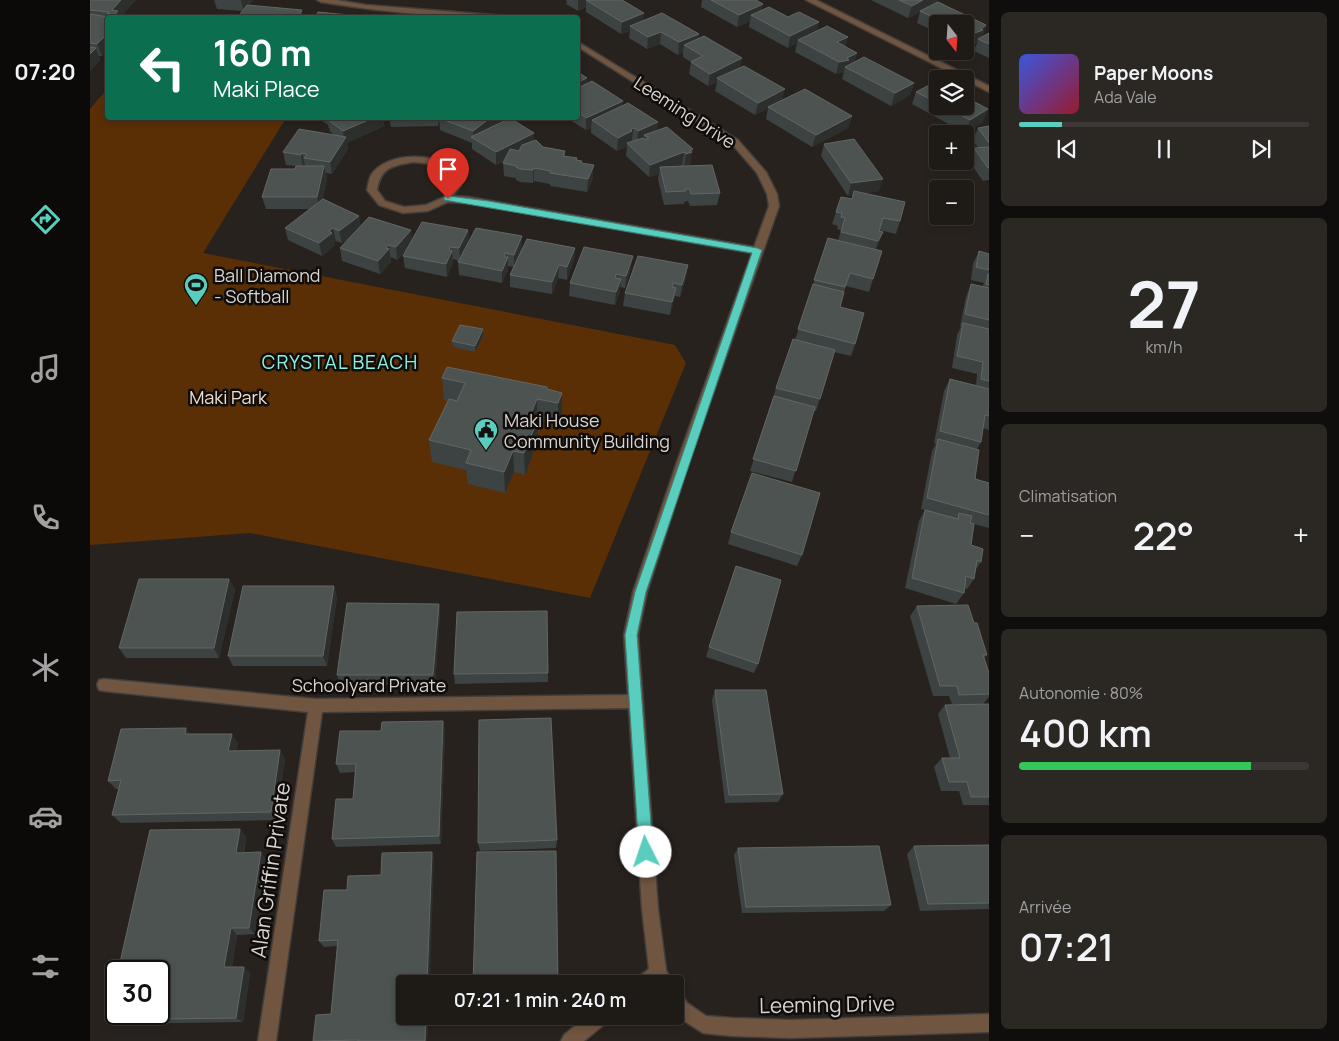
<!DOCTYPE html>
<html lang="fr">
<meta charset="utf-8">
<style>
body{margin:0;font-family:Manrope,sans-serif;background:#2b2723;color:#f1f3f6;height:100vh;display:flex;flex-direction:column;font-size:19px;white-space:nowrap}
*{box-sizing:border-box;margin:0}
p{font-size:16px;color:#a1a1a1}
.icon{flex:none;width:28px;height:28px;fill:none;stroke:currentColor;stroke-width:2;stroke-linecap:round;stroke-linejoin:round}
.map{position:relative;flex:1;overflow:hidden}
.sheet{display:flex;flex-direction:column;gap:12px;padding:12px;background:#100e0c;width:350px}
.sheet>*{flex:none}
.banner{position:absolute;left:15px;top:15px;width:475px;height:105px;border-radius:5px;box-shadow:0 2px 8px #0003,0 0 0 1px #3c3835;background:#0b6e4f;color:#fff;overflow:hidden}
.needle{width:32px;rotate:163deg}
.buttons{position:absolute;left:839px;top:15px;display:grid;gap:10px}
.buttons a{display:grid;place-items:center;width:45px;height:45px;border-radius:5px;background:#1e1a16;box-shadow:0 2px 8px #0003,0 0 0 1px #3c3835;font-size:25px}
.speed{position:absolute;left:15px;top:960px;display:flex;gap:10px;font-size:25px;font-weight:700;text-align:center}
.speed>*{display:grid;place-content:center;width:65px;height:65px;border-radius:50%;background:#1e1a16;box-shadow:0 2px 8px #0003,0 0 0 1px #3c3835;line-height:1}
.speed .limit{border:2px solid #111;border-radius:8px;background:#fff;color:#111}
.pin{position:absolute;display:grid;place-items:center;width:42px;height:42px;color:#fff;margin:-51px -21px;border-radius:50% 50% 50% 0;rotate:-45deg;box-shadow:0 0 5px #0007}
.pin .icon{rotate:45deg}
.me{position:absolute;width:55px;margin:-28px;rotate:356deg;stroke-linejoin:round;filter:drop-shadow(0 0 4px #0008)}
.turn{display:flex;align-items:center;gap:18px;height:105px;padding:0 25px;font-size:22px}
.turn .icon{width:65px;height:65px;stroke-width:2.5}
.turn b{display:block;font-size:35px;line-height:42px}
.big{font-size:38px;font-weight:600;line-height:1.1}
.sheet .tile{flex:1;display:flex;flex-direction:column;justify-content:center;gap:8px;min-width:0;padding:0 18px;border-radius:8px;background:#2b2723}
.sheet .dial{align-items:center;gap:0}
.dial b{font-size:65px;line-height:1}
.song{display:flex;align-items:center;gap:15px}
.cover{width:60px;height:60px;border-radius:8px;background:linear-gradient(135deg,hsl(230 70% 55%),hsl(350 70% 35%))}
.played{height:5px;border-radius:2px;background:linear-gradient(90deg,#59cebe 15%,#3c3835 15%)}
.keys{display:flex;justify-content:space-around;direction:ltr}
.heat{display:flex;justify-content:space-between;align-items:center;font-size:28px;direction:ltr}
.charge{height:8px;border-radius:4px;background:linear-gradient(90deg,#34c759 80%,#3c3835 0)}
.trip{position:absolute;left:306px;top:975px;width:288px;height:50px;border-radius:5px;background:#1e1a16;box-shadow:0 2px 8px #0003,0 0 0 1px #3c3835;font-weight:600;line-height:50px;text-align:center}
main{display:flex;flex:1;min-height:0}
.tab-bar{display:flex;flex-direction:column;width:90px;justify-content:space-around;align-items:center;background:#0c0a09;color:#a1a1a1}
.tab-bar .icon{width:35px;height:35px}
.tab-bar .active{color:#59cebe}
.tab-bar b{font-size:22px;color:#f1f3f6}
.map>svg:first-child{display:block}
</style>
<main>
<nav class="tab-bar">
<b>07:20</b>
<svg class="icon active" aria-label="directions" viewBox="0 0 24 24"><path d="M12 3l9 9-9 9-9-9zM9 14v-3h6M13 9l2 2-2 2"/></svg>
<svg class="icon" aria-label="music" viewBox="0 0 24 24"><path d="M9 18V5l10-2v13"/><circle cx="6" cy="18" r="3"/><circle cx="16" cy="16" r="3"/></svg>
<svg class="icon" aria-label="phone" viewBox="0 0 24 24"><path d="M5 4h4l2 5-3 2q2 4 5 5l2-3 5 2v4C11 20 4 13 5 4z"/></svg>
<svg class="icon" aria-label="climate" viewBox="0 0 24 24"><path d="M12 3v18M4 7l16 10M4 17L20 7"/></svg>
<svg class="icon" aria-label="car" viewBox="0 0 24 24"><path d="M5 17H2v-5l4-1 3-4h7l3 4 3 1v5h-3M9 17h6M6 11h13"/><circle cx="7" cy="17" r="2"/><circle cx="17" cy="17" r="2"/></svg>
<svg class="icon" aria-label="filters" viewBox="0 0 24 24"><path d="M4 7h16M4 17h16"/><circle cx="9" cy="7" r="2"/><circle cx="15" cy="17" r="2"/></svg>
</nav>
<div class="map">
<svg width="899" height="1041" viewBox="0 0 899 1041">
<rect width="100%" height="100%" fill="#28221e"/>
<!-- green -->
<polygon fill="#5a2f06" points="17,89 18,118 196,118 113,253 585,345 596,363 500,598 160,533 0,545 0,109"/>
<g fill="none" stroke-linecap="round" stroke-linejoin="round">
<!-- minor casing -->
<g stroke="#443e3b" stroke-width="3">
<g id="minor">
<path d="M227,0H246L276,5L416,16L420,18C356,18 293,12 231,2Z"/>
<polygon points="716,0 726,0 899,86 899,92"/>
<path d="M488,42L648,140L676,172L687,194L689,206L599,462L557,592L548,635L568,909L576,970L583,984H545L547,978L559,969L552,909L539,708L232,712L186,1041H168L218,712L14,691L9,690L7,685L9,680L14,679L226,699L538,695L534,635L543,592L587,462L662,253L378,203L358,202L338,211L313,213L289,205L277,190C278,186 279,179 281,175C297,151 347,152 366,171L371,185L363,196L378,197L664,247L679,206L677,194L667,173L642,144L488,47ZM323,162L343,164L357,172L361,185L354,197L336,205L314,207L295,201L287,190C291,167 302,166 323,162Z"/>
<polygon points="585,990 591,993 597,1003 616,1016 642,1018 700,1020 899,1014 899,1032 700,1038 642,1036 613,1033 585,1015"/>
<polygon points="497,1016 519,1016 517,1022 494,1041 471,1041 474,1035"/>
</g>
</g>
<!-- minor -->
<use href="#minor" fill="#705540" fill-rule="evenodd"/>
</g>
<!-- wall -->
<g fill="#3c4342">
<polygon points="0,0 46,0 18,18 18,50 12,56 9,56 10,60 0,71"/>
<polygon points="124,0 163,0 159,5 152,11 127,9"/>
<polygon points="475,0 532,0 554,21 609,34 608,39 651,67 692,100 762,116 758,128 722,147 676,119 678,108 665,115 625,91 627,82 618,86 599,74 601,62 593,57 593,52 588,55 570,44 557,49 539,38 540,31 531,34 496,12 496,7 488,11 476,4 477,1"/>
<polygon points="612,0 666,0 672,10 727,31 755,47 765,62 824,83 820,95 801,106 752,79 754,72 746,74 705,52 707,43 698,48 659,27 660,21 647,27 611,7"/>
<polygon points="781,0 848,0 847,3 896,25 892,37 899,33 899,58 884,51 887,43 875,47 875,24 848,24 848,33 827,23 830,12 818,18"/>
<polygon points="488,72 497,83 533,106 567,130 577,127 601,161 600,164 596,166 630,193 627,205 600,206 598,201 594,202 594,204 574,205 568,179 569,174 559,177 536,156 537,146 527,151 501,133 501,128 496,130 477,118 488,118"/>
<polygon points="848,83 848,106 875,106 893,122 875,133 822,104 826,92"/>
<polygon points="231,118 293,118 294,126 257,143 258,149 242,174 236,173 237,179 232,200 269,216 270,226 322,239 378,230 379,240 432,248 485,248 484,260 477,280 468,278 462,294 420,287 420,275 424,267 418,266 418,270 412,283 369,275 368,262 369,261 363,259 363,263 357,277 315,268 313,256 317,249 307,260 301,257 301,262 290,274 252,261 250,248 262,236 252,243 246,241 244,242 245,245 232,256 198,240 195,228 219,209 176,209 172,197 205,169 206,166 196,165 193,152 244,135 240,131 238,125 231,120"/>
<polygon points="299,118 349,118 348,126 301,127"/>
<polygon points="349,118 411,118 411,120 403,126 444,133 444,140 453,147 475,151 475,156 487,158 487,161 492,161 492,163 503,178 497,192 460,186 460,184 444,181 443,183 430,182 426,180 426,178 414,176 413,163 415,161 406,165 382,149 382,143 350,130"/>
<polygon points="899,126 899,180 893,181 879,161 884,148 888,148 883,140 888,128"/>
<polygon points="734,144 789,191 776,193 810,221 806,234 789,230 789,231 793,232 786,250 783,279 779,292 756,286 750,307 765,344 761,356 744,352 726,411 723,411 702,482 660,471 686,388 705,340 738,238 748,241 751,230 747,229 748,226 742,224 746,212 762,199 763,195 758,196 731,156"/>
<polygon points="889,251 899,254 899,430 893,428 891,442 887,449 885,479 899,483 899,528 884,524 881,545 891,562 886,569 884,579 877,589 874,588 874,593 866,604 815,588 829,521 835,510 831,509 842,451 846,444 844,443 854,391 860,379 886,385 887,374 862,368 867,335 871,327 870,326 876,297 881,284 892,287 894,283 881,280 883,264"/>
<polygon points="541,268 535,288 530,287 530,291 525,305 479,296 480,283"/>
<polygon points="596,277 590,297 585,296 580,315 533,306 535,293"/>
<polygon points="393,336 385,352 363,347 362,341"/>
<polygon points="352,378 457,387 457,389 472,393 472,414 468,424 448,421 448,440 435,475 424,472 415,493 378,484 376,470 342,462 339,440 358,401 354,400"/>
<polygon points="641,532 712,555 707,566 638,544"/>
<polygon points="139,579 145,590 129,658 36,658 29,648"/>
<polygon points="244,586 247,597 237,666 143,666 138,656"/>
<polygon points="349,604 350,614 345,685 250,685 247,675"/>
<polygon points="827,606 884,623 897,655 894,658 899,673 899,697 893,704 862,704 859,696 843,696 820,616"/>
<polygon points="619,647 668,664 664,673 616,657"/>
<polygon points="458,673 458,682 365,684 364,674"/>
<polygon points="625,690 693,794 688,802 635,803 622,700"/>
<polygon points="899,704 899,805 873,805 869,791 851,791 844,767 852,758 860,758 848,714 855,705"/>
<polygon points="353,721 355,730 351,844 246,847 242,839 263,799 265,772 250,773 246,764 291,731"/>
<polygon points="100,734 148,743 146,751 190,750 195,759 186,820 31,823 22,815 29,789 26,789 18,781"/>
<polygon points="150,829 156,837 154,853 177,860 165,934 147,935 142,967 160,973 153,1022 26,1024 17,1020"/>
<polygon points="467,840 466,848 390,851 388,843"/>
<polygon points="899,845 899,909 830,911 817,854 824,846"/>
<polygon points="648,848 801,905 794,911 652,913 644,855"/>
<polygon points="342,852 344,860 315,1016 338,1016 337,1041 223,1041 241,1014 247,946 234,947 229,941 257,890"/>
</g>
<!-- shaded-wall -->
<g fill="#2d2f2d">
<polygon points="31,0 46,0 30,18 24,17 22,10"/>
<polygon points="151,0 163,0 154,12"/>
<polygon points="488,0 514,0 496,0 496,7 488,11"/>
<polygon points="833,0 848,0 847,3 818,18 822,6"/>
<polygon points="673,4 671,16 661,15 660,21 647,27 649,15"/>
<polygon points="212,10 214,18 208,18"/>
<polygon points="554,13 553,25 540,26 540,31 531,34 532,22"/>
<polygon points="729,22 726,34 708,40 707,43 698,48 700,36"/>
<polygon points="896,25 892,38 888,39 887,43 875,47 879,35 891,29"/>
<polygon points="571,32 570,44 557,49 558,37"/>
<polygon points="18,33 18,50 12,56 7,44"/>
<polygon points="609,34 607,46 594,45 593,52 588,55 589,42"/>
<polygon points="758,37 755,49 747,42"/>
<polygon points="6,48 10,60 0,71 0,54"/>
<polygon points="767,53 764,65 755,67 754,72 746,74 749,62"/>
<polygon points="652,58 650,71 627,78 627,82 618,86 620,74"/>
<polygon points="497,78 497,90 488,94 488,82"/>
<polygon points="824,83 820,95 801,106 805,93"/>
<polygon points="695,89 692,101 678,107 678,108 665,115 668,103"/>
<polygon points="533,101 532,113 502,120 501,128 496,130 496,118"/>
<polygon points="898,109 893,122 875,133 880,120"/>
<polygon points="762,116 758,128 722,147 726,135"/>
<polygon points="283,118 293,118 294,126 257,143 258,149 242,174 240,162 254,139 253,131"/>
<polygon points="400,118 411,118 411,120 400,128 384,138 383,131"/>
<polygon points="568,122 567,134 554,135 554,140 547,144 548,131"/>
<polygon points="544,128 541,144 537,143 537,146 527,151 528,138 540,130"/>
<polygon points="444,133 444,146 406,165 406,152"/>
<polygon points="603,149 600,164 594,166 596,154 600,150"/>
<polygon points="594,152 592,165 571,173 570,167 569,174 559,177 560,165"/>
<polygon points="212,153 215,165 213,168 211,155"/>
<polygon points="504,165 503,178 497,192 498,179"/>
<polygon points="234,166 237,179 229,209 227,197"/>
<polygon points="444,168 444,181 443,183 443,170"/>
<polygon points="793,179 789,191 758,196 761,183"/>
<polygon points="269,216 271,228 252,243 249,231"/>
<polygon points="243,228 246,241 244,242 245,245 232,256 229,243 239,231"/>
<polygon points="321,230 323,242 307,260 306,247"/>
<polygon points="378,230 379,242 370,261 369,248"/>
<polygon points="793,232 788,244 784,253 788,241"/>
<polygon points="432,236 432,248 424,267 424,255"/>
<polygon points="299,245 301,262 290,274 288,261"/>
<polygon points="360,247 361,254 362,251 363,263 357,277 356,264 359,250"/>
<polygon points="485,248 484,260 477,280 477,267"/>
<polygon points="415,253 416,262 418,257 418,270 412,283 412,271 414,257"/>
<polygon points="543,256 541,268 535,288 536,276"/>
<polygon points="469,265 468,278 462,294 462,282"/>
<polygon points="598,265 596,277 590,297 592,285"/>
<polygon points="531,279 530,291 525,305 526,292"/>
<polygon points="586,288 584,300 580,315 582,302"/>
<polygon points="393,329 393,336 385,352 385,346"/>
<polygon points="472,393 472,414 468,424 468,403"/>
<polygon points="447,399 447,421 440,416"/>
<polygon points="448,419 448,440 435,475 434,453"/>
<polygon points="423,451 424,472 415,493 414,472"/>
<polygon points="139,579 145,590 129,658 124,648"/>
<polygon points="244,586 247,597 237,666 233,656"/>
<polygon points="349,604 350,614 345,685 343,675"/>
<polygon points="353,721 355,730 351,844 349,836"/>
<polygon points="96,728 102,737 95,734"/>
<polygon points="142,734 148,743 144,760 138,751"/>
<polygon points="190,750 195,759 186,820 181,812"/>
<polygon points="150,829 156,837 152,860 146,853"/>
<polygon points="171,852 177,860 165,934 159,928"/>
<polygon points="342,852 344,860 340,984 337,984"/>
<polygon points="141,928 147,935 141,973 134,967"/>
<polygon points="154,967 160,973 153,1022 146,1018"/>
<polygon points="336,1016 338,1016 337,1041 335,1041"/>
</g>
<!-- building -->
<g fill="#4d5351" stroke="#626765">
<polygon points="0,0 31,0 22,10 28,11 23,17 27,15 39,16 39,18 18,18 18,33 7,44 0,43 0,14 18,17 20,14 17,13 19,12 0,10"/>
<polygon points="496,0 532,0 554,13 532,22"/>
<polygon points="621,0 666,0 673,4 649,15"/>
<polygon points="809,0 833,0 822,6"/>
<polygon points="848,2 896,25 891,29 893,30 879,35 875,33 875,24 857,24 830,11"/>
<polygon points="157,5 212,10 208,18 147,18"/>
<polygon points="679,7 698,17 709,12 729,22 700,36 661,15"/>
<polygon points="228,12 280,17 225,18"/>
<polygon points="572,13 609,34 589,42 571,32 558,37 540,26"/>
<polygon points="737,26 758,37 747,42 767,53 757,58 759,60 749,62 708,40"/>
<polygon points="899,33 899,44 888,39"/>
<polygon points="614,36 652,58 620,74 601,62 613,56 594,45"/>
<polygon points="0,47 6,48 0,54"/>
<polygon points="774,57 824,83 805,93 755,67"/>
<polygon points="654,66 695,89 668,103 627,78"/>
<polygon points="488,72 497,78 488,82"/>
<polygon points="502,81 533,101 496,118 488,112 488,88"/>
<polygon points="845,82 848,83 848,103 826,92"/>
<polygon points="715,89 762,116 726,135 678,107"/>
<polygon points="875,97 898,109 880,120 853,106 875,106"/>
<polygon points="538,103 568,122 548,131 544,128 540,130 542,131 528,138 502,120"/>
<polygon points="241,118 283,118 253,131 237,119"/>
<polygon points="349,118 400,118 383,131"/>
<polygon points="420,118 444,133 406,152 381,137"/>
<polygon points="899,126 899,143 888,128"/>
<polygon points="577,127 603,149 600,150 602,152 596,154 594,152 560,165 537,143 553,138 555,140 559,138 554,135"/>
<polygon points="209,129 256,137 240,162 214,158 217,154 212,153 211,155 193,152"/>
<polygon points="764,139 793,179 761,183 734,144"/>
<polygon points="446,140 453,147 475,151 473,156 487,158 486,160 492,161 491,163 504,165 498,179 460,173 461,171 444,168 443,170 430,169 426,167 427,166 413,163 420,149 429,151 432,145"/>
<polygon points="899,147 899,168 898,168 884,148"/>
<polygon points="622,165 630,193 601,194 600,189 595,189 596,191 576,192 570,167"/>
<polygon points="206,166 234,166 227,197 172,197 181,169 205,169"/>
<polygon points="764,191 815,202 810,221 793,218 789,231 793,232 788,241 751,232 755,218 751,217 752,213 746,212 751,197 762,199"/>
<polygon points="233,199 269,216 249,231 243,228 239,231 242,233 229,243 195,228"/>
<polygon points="279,217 321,230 306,247 299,245 296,248 299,249 288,261 250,248"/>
<polygon points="332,222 378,230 369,248 360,247 359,250 362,251 356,264 313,256"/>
<polygon points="386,228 432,236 424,255 415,253 414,257 418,257 412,271 368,262"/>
<polygon points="738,238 792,251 783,279 760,273 755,287 724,280"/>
<polygon points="437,239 485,248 477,267 469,265 462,282 420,275"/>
<polygon points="494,247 543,256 536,276 526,274 525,278 531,279 526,292 480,283"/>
<polygon points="889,251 899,254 899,270 886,267"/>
<polygon points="548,256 598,265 592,285 583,283 582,287 586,288 582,302 535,293"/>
<polygon points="898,274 899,274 899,285 896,284"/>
<polygon points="723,284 754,292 750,307 774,313 765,344 708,329"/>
<polygon points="881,284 899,288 899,320 875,314"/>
<polygon points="873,323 899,329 899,381 891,379 893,362 867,356"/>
<polygon points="370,325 393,329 385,346 362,341"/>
<polygon points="703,339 745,350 730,399 686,388"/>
<polygon points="357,367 457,387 457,389 472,393 468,403 447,399 440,416 448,419 434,453 423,451 414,472 376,463 381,450 339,440 359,399 367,401 375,383 352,378"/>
<polygon points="860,379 899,389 899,416 895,415 891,442 850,431"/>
<polygon points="684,396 725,407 706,471 663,459"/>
<polygon points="848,439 889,450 885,479 899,483 899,515 837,498"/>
<polygon points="662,473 730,493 712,555 641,532"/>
<polygon points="835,510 868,519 869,513 882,516 880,523 884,524 881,545 893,549 891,562 887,560 884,579 876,576 874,593 822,578"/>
<polygon points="646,566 691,580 668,664 619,647"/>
<polygon points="49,579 139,579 124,648 29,648"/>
<polygon points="153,586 244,586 233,656 138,656"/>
<polygon points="257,603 349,604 343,675 247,675"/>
<polygon points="878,605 884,623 887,623 897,655 893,655 899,673 899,694 869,695 867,686 850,686 827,606"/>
<polygon points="457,611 458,673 364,674 367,612"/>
<polygon points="625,690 676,690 693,794 639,795"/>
<polygon points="899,704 899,797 881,797 877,782 859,782 852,758 870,758 855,705"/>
<polygon points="461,718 467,840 388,843 389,720"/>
<polygon points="353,721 349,836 242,839 246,799 263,799 266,764 246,764 250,731 291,731 292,722"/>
<polygon points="96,728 95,734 142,734 138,751 190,750 181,812 22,815 31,780 18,781 31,729"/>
<polygon points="150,829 146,853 171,852 159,928 141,928 134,967 154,967 146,1018 17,1020 26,979 26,1014 69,1014 69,971 28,971 60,830"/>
<polygon points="899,845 899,903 838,904 824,846"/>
<polygon points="789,846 801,905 656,907 648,848"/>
<polygon points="466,851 468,984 383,984 387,852"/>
<polygon points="342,852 337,984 315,984 315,1016 336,1016 335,1041 268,1041 268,1040 223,1041 226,1015 241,1014 248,940 229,941 234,890 257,890 258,876 291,875 292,853"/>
</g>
<!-- route -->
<polygon fill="#59cebe" stroke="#3a867c" points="358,196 398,201 667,248 672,250 556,592 547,635 563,852 561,857 556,859 551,857 549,852 535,635 545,592 662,253 354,200 354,197"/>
<!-- icons -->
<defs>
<g id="stadium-pin" transform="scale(1.25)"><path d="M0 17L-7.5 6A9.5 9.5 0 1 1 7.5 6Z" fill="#59cebe" stroke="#0f0c0a"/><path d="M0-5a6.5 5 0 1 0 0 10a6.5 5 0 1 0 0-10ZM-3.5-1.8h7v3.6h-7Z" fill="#111"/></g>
<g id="civic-pin" transform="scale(1.25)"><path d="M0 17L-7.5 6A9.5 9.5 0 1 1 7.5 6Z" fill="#59cebe" stroke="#0f0c0a"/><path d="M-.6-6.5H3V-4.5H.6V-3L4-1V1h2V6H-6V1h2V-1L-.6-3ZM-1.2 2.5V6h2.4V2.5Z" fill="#111"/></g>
</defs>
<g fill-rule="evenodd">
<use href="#stadium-pin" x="106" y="285"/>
<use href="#civic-pin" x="396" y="430"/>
</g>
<g text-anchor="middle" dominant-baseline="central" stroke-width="5" stroke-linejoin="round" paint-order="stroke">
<!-- street labels -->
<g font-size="18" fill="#d8d4d1" stroke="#0f0c0a">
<text transform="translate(595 112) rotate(33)">Leeming Drive</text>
<text x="279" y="685">Schoolyard Private</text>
</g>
<!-- poi labels -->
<g font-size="18" fill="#d8d4d1" stroke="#0f0c0a" text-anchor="start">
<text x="124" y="275">Ball Diamond<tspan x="124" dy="21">- Softball</tspan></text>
<text x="414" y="420">Maki House<tspan x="414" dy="21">Community Building</tspan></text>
</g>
<!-- park labels -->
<g font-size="18" fill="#f1ded1" stroke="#0f0c0a">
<text x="138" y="397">Maki Park</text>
</g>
<!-- neighbourhood labels -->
<g font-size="19" letter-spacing="1" fill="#8bf3e3" stroke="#0f0c0a">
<text x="250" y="362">CRYSTAL BEACH</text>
</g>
<!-- near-street labels -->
<g font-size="21" fill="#d8d4d1" stroke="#0f0c0a">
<text transform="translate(180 870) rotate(-82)">Alan Griffin Private</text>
<text transform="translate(737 1004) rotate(-1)">Leeming Drive</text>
</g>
</g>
</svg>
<div class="buttons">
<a><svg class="needle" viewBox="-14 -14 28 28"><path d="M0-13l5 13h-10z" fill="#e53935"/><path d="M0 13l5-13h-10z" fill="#a1a1a1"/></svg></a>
<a><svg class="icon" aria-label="layers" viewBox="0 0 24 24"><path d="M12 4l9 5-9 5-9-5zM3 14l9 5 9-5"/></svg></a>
<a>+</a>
<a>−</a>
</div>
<div class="speed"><div class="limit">30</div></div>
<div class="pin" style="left:358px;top:199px;background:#d93025"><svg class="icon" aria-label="arrive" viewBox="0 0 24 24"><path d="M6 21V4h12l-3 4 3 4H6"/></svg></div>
<svg class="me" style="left:556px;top:852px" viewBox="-20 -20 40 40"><circle r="19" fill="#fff"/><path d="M0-13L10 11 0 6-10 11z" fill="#59cebe"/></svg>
<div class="trip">07:21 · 1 min · 240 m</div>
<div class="banner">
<div class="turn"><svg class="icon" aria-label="left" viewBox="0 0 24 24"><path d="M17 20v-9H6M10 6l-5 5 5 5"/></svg><div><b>160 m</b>Maki Place</div></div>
</div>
</div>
<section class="sheet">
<div class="tile">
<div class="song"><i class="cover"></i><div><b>Paper Moons</b><p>Ada Vale</p></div></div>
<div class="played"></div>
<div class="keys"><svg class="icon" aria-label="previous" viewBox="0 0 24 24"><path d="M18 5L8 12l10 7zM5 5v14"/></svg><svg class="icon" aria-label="pause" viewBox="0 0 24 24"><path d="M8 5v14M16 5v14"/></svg><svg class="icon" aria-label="next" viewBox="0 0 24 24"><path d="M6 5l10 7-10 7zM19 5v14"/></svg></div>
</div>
<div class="tile dial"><b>27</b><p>km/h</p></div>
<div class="tile"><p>Climatisation</p>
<div class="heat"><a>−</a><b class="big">22°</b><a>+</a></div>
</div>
<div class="tile"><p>Autonomie · 80%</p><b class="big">400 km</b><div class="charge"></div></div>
<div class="tile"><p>Arrivée</p><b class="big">07:21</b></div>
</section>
</main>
